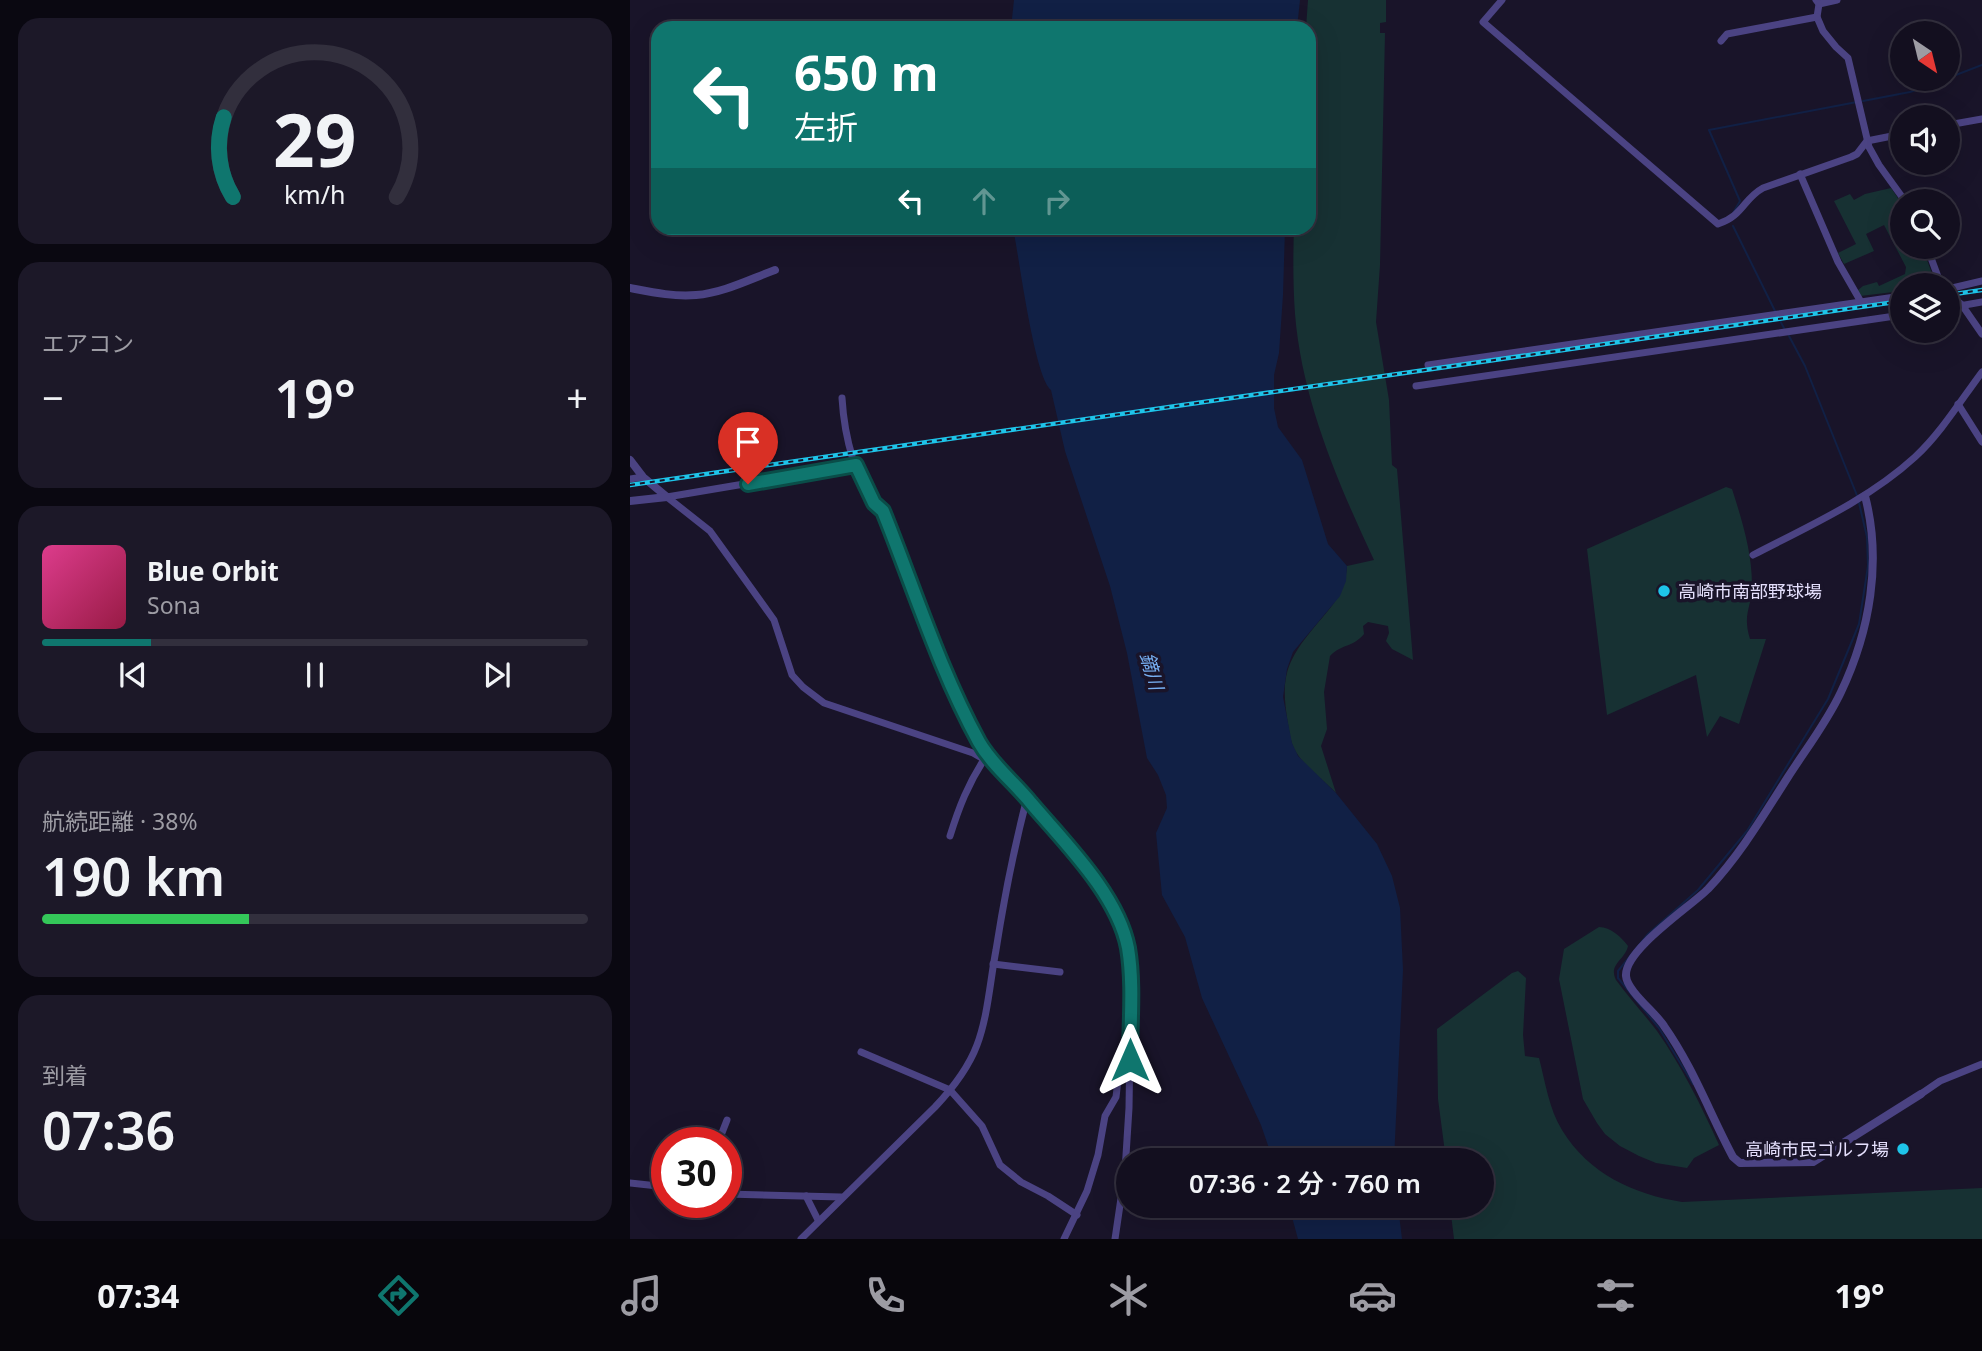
<!DOCTYPE html>
<html lang="ja">
<meta charset="utf-8">
<style>
body{margin:0;font-family:"Noto Sans","Noto Sans JP",sans-serif;background:#1c1828;color:#f1f3f6;height:100vh;display:flex;flex-direction:column;font-size:26px;white-space:nowrap}
*{box-sizing:border-box;margin:0}
p{font-size:23px;color:#9d9ca4}
.icon{flex:none;width:38px;height:38px;fill:none;stroke:currentColor;stroke-width:2;stroke-linecap:round;stroke-linejoin:round}
.map{position:relative;flex:1;overflow:hidden}
.panel{display:flex;flex-direction:column;gap:18px;padding:18px;background:#0a0811;width:630px}
.panel>*{flex:none}
.top-card{position:absolute;left:21px;top:21px;width:665px;height:214px;border-radius:21px;box-shadow:0 7px 28px #0002,0 0 0 2px #322f3d;background:#0f766e;color:#fff;overflow:hidden}
.needle{width:46px;rotate:145deg}
.tools{position:absolute;left:1260px;top:21px;display:grid;gap:14px}
.tools a{display:grid;place-items:center;width:70px;height:70px;border-radius:50%;background:#130f1f;box-shadow:0 7px 28px #0002,0 0 0 2px #322f3d;font-size:35px}
.speed{position:absolute;left:21px;top:1127px;display:flex;gap:14px;font-size:35px;font-weight:700;text-align:center}
.speed>*{display:grid;place-content:center;width:91px;height:91px;border-radius:50%;background:#130f1f;box-shadow:0 7px 28px #0002,0 0 0 2px #322f3d;line-height:1}
.speed .limit{border:10px solid #d22;background:#fff;color:#111}
.pin{position:absolute;display:grid;place-items:center;width:60px;height:60px;color:#fff;margin:-72px -30px;border-radius:50% 50% 50% 0;rotate:-45deg;box-shadow:0 0 7px #0007}
.pin .icon{rotate:45deg}
.me{position:absolute;width:77px;margin:-38px;rotate:0deg;stroke-linejoin:round;filter:drop-shadow(0 0 5px #0008)}
.turn{display:flex;align-items:center;gap:24px;height:147px;padding:0 28px;font-size:32px}
.turn .icon{width:91px;height:91px;stroke-width:2.5}
.turn b{display:block;font-size:49px;line-height:60px}
.lanes{display:flex;align-items:center;height:66px;padding:0 28px;background:#0003;justify-content:center;gap:35px;direction:ltr}
.lanes .off{opacity:.35}
.big{font-size:52px;font-weight:600;line-height:1.1}
.panel .tile{flex:1;display:flex;flex-direction:column;justify-content:center;gap:10px;min-width:0;padding:0 24px;border-radius:21px;background:#1c1828}
.panel .dial{align-items:center;gap:0}
.dial svg{height:182px;overflow:visible;fill:none;stroke:#322f3d;stroke-width:7;stroke-linecap:round;text-anchor:middle}
.dial text{fill:#f1f3f6;stroke:none}
.song{display:flex;align-items:center;gap:21px}
.cover{width:84px;height:84px;border-radius:10px;background:linear-gradient(135deg,hsl(330 70% 55%),hsl(340 70% 35%))}
.played{height:7px;border-radius:4px;background:linear-gradient(90deg,#0f766e 20%,#322f3d 20%)}
.keys{display:flex;justify-content:space-around;direction:ltr}
.heat{display:flex;justify-content:space-between;align-items:center;font-size:38px;direction:ltr}
.charge{height:10px;border-radius:5px;background:linear-gradient(90deg,#34c759 38%,#322f3d 0)}
.trip{position:absolute;left:486px;top:1148px;width:378px;height:70px;border-radius:35px;background:#130f1f;box-shadow:0 7px 28px #0002,0 0 0 2px #322f3d;font-weight:600;line-height:70px;text-align:center}
.tab-bar{display:flex;height:112px;justify-content:space-around;align-items:center;background:#08060c;color:#9d9ca4}
.tab-bar .icon{width:49px;height:49px}
.tab-bar .current{color:#0f766e}
.tab-bar b{font-size:32px;color:#f1f3f6}
main{display:flex;flex:1;min-height:0}
.map>svg:first-child{display:block}
</style>
<main>
<section class="panel">
<div class="tile dial"><svg viewBox="0 0 100 80">
<path d="M14 69A42 42 0 1 1 86 69"/>
<path d="M14 69A42 42 0 0 1 10 34" stroke="#0f766e"/>
<text x="50" y="56" font-size="32" font-weight="700">29</text>
<text x="50" y="72" font-size="11">km/h</text>
</svg></div>
<div class="tile"><p>エアコン</p>
<div class="heat"><a>−</a><b class="big">19°</b><a>+</a></div>
</div>
<div class="tile">
<div class="song"><i class="cover"></i><div><b>Blue Orbit</b><p>Sona</p></div></div>
<div class="played"></div>
<div class="keys"><svg class="icon" aria-label="previous" viewBox="0 0 24 24"><path d="M18 5L8 12l10 7zM5 5v14"/></svg><svg class="icon" aria-label="pause" viewBox="0 0 24 24"><path d="M8 5v14M16 5v14"/></svg><svg class="icon" aria-label="next" viewBox="0 0 24 24"><path d="M6 5l10 7-10 7zM19 5v14"/></svg></div>
</div>
<div class="tile"><p>航続距離 · 38%</p><b class="big">190 km</b><div class="charge"></div></div>
<div class="tile"><p>到着</p><b class="big">07:36</b></div>
</section>
<div class="map">
<svg width="1352" height="1239" viewBox="0 0 1352 1239">
<rect width="100%" height="100%" fill="#191429"/>
<!-- green -->
<g fill="#173133">
<path d="M678,0H756V22L750,23V33H755L750,265L746,322L759,400L762,465L767,469L783,660L762,649L756,641L759,633L758,626L738,622L733,626L734,634C722,648 711,644 700,656L694,692L697,729L691,746L706,793C694,780 677,769 668,755C661,746 660,735 658,724C651,681 654,664 682,630C700,608 715,595 717,566L744,560C708,483 672,400 665,314C663,285 663,256 664,228H679V28H676Z"/>
<polygon points="1261,188 1272,204 1272,247 1292,247 1306,284 1272,285 1272,291 1230,296 1227,291 1233,286 1247,282 1249,286 1275,274 1276,267 1254,225 1236,234 1244,251 1214,264 1208,253 1226,244 1204,201 1220,194 1224,200 1235,194"/>
<path d="M1096,487L1102,489C1112,520 1122,552 1122,585C1122,608 1112,613 1120,639H1136L1109,724L1090,716L1077,737L1066,675L977,715L957,549Z"/>
<path d="M969,927C981,927 991,937 998,946C995,960 978,964 986,980C999,998 1014,1014 1027,1031C1052,1067 1071,1105 1089,1145L1064,1158L1057,1168L1026,1163L1009,1156L990,1146L975,1134L967,1123L953,1099L929,979L934,949Z"/>
<path d="M888,971L896,978L893,1035L895,1056L909,1058C915,1081 919,1109 932,1130C959,1174 1003,1194 1052,1202L1352,1188V1239H824L820,1206H852V1160H816L808,1099L807,1029L882,973Z"/>
</g>
<!-- water -->
<g fill="#112045">
<polygon points="384,0 670,0 667,28 381,28"/>
<path d="M383,228H655L653,295L649,353L644,375V408L648,427L672,460L698,544L717,566L716,581L710,596L663,652L657,669L653,697L662,743L668,756L706,793L747,844L762,876L770,908L773,970L764,1160H643L631,1125L572,998L555,937L532,895L526,833L537,808L536,795L528,775L517,758L497,653L480,586L435,451L421,390C404,376 389,256 383,228Z"/>
<polygon points="659,1206 768,1206 772,1239 668,1239"/>
</g>
<g fill="none" stroke-linecap="round" stroke-linejoin="round">
<!-- stream -->
<g stroke="#112045" stroke-width="2">
<polyline points="1318,78 1352,65"/>
<polyline points="1233,101 1280,92 1316,79"/>
<polyline points="1103,213 1110,201 1079,130 1227,102"/>
<polyline points="1103,226 1146,313"/>
<polyline points="1148,317 1154,328"/>
<polyline points="1159,336 1175,366 1228,498"/>
<polyline points="1063,1084 1029,1028 988,978 988,971 1018,934 1068,890 1117,831 1198,699 1229,624 1238,566 1237,537 1229,503"/>
</g>
<!-- minor -->
<g stroke="#4b4383" stroke-width="7">
<path d="M872,0L853,22L1088,224C1113,216 1113,199 1133,188L1221,157L1227,154L1237,141L1272,134"/>
<polyline points="1186,0 1189,4 1187,17 1193,31 1206,47 1218,58 1239,147 1249,165 1275,201"/>
<polyline points="1189,4 1207,0"/>
<polyline points="1091,41 1097,34 1187,17"/>
<polyline points="1318,125 1352,119"/>
<polyline points="1170,174 1208,262 1231,302"/>
<polyline points="1297,247 1311,285"/>
<polyline points="1318,289 1352,281"/>
<polyline points="1318,293 1332,305 1352,334"/>
<polyline points="1318,308 1352,302"/>
<polyline points="798,365 1272,296"/>
<polyline points="786,386 1272,315"/>
<path d="M212,398C214,432 225,488 253,511L323,689L351,745L446,857L470,888L492,929L498,948L501,981L499,1108L495,1171L485,1239"/>
<polyline points="1328,404 1352,442"/>
<polyline points="0,479 13,477"/>
<polyline points="37,497 80,531 144,620 162,675 173,687 194,703 343,753 364,765"/>
<polyline points="37,497 226,465"/>
<path d="M1123,555C1179,526 1238,500 1285,457C1311,433 1331,400 1352,372"/>
<path d="M320,836C329,807 338,784 355,758"/>
<polyline points="363,964 430,972"/>
<polyline points="231,1052 320,1090 352,1126 370,1165 391,1182 418,1196 447,1215"/>
<polyline points="1291,1094 1310,1081 1352,1064"/>
<polyline points="88,1143 97,1120"/>
<polyline points="0,1183 37,1187"/>
<polyline points="96,1194 211,1197"/>
<polyline points="176,1196 188,1220"/>
<path d="M171,1239L305,1107C322,1089 338,1069 347,1045C358,1016 360,981 366,950C374,899 384,848 397,798"/>
<polyline points="434,1239 457,1191 468,1155 475,1116 486,1097 491,1055 498,1040"/>
</g>
<!-- tertiary -->
<g stroke="#4b4383" stroke-width="8">
<path d="M0,288C21,292 44,297 66,295C93,293 120,279 145,270"/>
<polyline points="0,460 13,477 37,497"/>
<path d="M1235,496C1252,561 1240,631 1211,692C1197,722 1176,749 1158,777C1133,816 1110,855 1078,889C1060,907 994,950 996,976C997,991 1026,1013 1034,1026C1063,1067 1080,1114 1103,1157L1110,1163L1183,1162L1291,1094"/>
<polyline points="0,501 37,497"/>
</g>
<!-- rail casing -->
<g stroke="#1ec4e9" stroke-width="4.5">
<g id="rail">
<polyline points="1318,295 1352,290"/>
<polyline points="0,485 1272,301"/>
</g>
</g>
<!-- rail -->
<use href="#rail" stroke="#191429" stroke-width="2" stroke-dasharray="5" stroke-linecap="butt"/>
</g>
<g fill="none" stroke-linecap="round" stroke-linejoin="round">
<!-- route casing -->
<g stroke="#0a4d48" stroke-width="18">
<path id="route" d="M118,484L226,465L244,503L253,511C284,588 309,669 349,742C362,765 385,783 401,803C435,843 488,895 498,948C504,984 500,1023 500,1060"/>
</g>
<!-- route -->
<use href="#route" stroke="#0f766e" stroke-width="12"/>
</g>
<!-- markers -->
<g fill="#1ec4e9" stroke="#191429" stroke-width="2.5">
<circle cx="1034" cy="591" r="7"/>
<circle cx="1273" cy="1149" r="7"/>
</g>
<g text-anchor="middle" dominant-baseline="central" stroke-width="7" stroke-linejoin="round" paint-order="stroke">
<!-- poi labels -->
<g font-size="18" fill="#e4dffc" stroke="#191429" text-anchor="start">
<text x="1048" y="591">高崎市南部野球場</text>
<text x="1259" y="1149" text-anchor="end">高崎市民ゴルフ場</text>
</g>
<!-- water labels -->
<g font-size="19" font-style="italic" fill="#77aff2" stroke="#191429">
<text transform="translate(522 671) rotate(74)">鏑川</text>
</g>
</g>
</svg>
<div class="tools">
<a><svg class="needle" viewBox="-14 -14 28 28"><path d="M0-13l5 13h-10z" fill="#e53935"/><path d="M0 13l5-13h-10z" fill="#9d9ca4"/></svg></a>
<a><svg class="icon" aria-label="sound" viewBox="0 0 24 24"><path d="M4 9h4l5-4v14l-5-4H4zM17 9q2 3 0 6"/></svg></a>
<a><svg class="icon" aria-label="search" viewBox="0 0 24 24"><circle cx="10" cy="10" r="6"/><path d="M15 15l6 6"/></svg></a>
<a><svg class="icon" aria-label="layers" viewBox="0 0 24 24"><path d="M12 4l9 5-9 5-9-5zM3 14l9 5 9-5"/></svg></a>
</div>
<div class="speed"><div class="limit">30</div></div>
<div class="pin" style="left:118px;top:484px;background:#d93025"><svg class="icon" aria-label="arrive" viewBox="0 0 24 24"><path d="M6 21V4h12l-3 4 3 4H6"/></svg></div>
<svg class="me" style="left:500px;top:1060px" viewBox="-20 -20 40 40"><path d="M0-17L14 15 0 8-14 15z" fill="#0f766e" stroke="#fff" stroke-width="4"/></svg>
<div class="trip">07:36 · 2 分 · 760 m</div>
<div class="top-card">
<div class="turn"><svg class="icon" aria-label="left" viewBox="0 0 24 24"><path d="M17 20v-9H6M10 6l-5 5 5 5"/></svg><div><b>650 m</b>左折</div></div>
<div class="lanes"><svg class="icon" aria-label="left" viewBox="0 0 24 24"><path d="M17 20v-9H6M10 6l-5 5 5 5"/></svg><svg class="icon off" aria-label="ahead" viewBox="0 0 24 24"><path d="M12 20V5M6 11l6-6 6 6"/></svg><svg class="icon off" aria-label="right" viewBox="0 0 24 24"><path d="M7 20v-9h11M14 6l5 5-5 5"/></svg></div>
</div>
</div>
</main>
<nav class="tab-bar">
<b>07:34</b>
<svg class="icon current" aria-label="directions" viewBox="0 0 24 24"><path d="M12 3l9 9-9 9-9-9zM9 14v-3h6M13 9l2 2-2 2"/></svg>
<svg class="icon" aria-label="music" viewBox="0 0 24 24"><path d="M9 18V5l10-2v13"/><circle cx="6" cy="18" r="3"/><circle cx="16" cy="16" r="3"/></svg>
<svg class="icon" aria-label="phone" viewBox="0 0 24 24"><path d="M5 4h4l2 5-3 2q2 4 5 5l2-3 5 2v4C11 20 4 13 5 4z"/></svg>
<svg class="icon" aria-label="climate" viewBox="0 0 24 24"><path d="M12 3v18M4 7l16 10M4 17L20 7"/></svg>
<svg class="icon" aria-label="car" viewBox="0 0 24 24"><path d="M5 17H2v-5l4-1 3-4h7l3 4 3 1v5h-3M9 17h6M6 11h13"/><circle cx="7" cy="17" r="2"/><circle cx="17" cy="17" r="2"/></svg>
<svg class="icon" aria-label="filters" viewBox="0 0 24 24"><path d="M4 7h16M4 17h16"/><circle cx="9" cy="7" r="2"/><circle cx="15" cy="17" r="2"/></svg>
<b>19°</b>
</nav>
